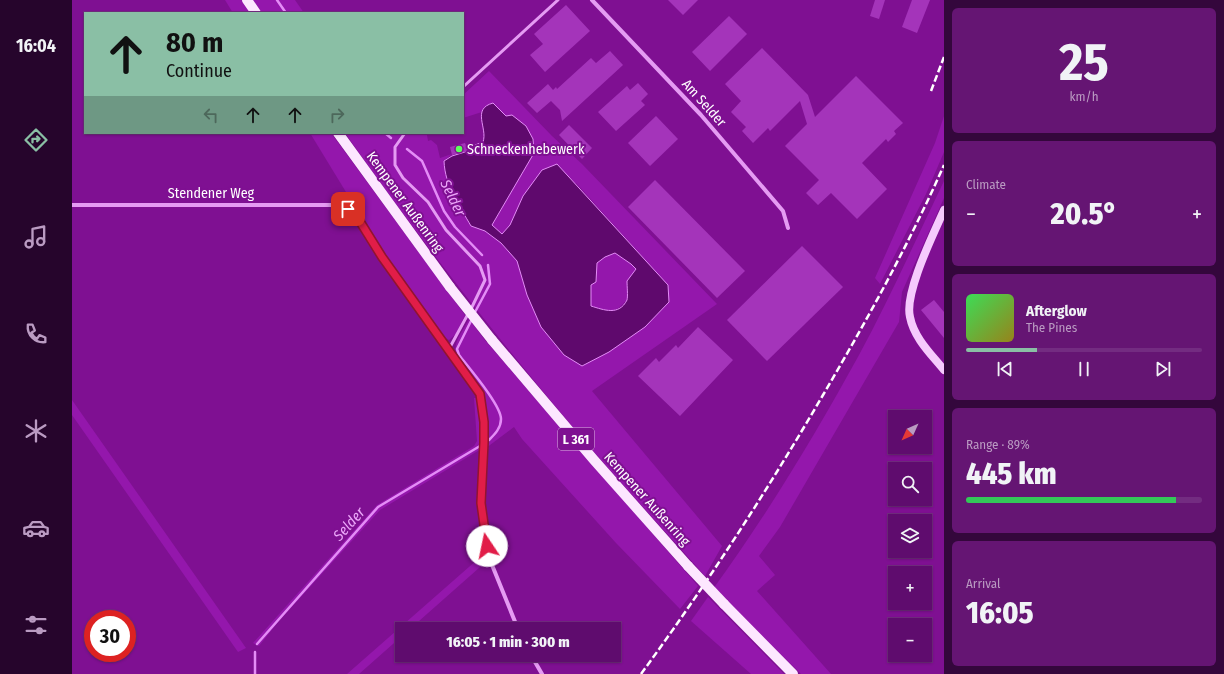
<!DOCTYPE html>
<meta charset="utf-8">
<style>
body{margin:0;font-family:"Fira Sans Condensed",sans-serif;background:#651573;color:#f1f3f6;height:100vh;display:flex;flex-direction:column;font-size:15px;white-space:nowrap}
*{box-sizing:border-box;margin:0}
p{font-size:13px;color:#ba9bc2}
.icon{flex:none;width:22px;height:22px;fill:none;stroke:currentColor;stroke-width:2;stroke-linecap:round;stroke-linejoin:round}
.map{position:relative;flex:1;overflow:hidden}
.details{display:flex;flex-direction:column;gap:8px;padding:8px;background:#34073c;width:280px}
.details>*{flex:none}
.guide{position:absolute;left:12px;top:12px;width:380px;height:122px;border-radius:0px;box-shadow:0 1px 3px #0004,0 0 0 1px #732c81;background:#8abfa5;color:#111;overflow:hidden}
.needle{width:26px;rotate:225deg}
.fabs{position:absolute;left:816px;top:410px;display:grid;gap:8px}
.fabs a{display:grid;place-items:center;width:44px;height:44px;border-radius:0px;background:#5f0c6e;box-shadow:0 1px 3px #0004,0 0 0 1px #732c81;font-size:20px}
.speed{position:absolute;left:12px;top:610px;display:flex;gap:8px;font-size:20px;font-weight:700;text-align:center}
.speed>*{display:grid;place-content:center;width:52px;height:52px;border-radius:50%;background:#5f0c6e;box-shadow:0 1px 3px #0004,0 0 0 1px #732c81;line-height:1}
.speed .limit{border:6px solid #d22;background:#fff;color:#111}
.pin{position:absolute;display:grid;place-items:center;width:34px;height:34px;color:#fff;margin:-17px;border-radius:8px;box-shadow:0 2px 6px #0006}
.me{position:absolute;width:44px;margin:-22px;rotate:349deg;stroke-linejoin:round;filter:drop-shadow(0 0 3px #0008)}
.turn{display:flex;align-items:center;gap:14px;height:84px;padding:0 16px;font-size:18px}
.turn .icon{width:52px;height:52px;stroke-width:2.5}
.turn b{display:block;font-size:28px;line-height:34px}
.lanes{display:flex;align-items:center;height:38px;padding:0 16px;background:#0003;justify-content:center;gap:20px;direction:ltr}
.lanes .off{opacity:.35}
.big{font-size:30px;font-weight:800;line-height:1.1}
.details .widget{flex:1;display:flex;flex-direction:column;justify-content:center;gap:6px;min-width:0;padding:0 14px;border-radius:6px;background:#651573}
.details .dial{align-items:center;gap:0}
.dial b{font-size:52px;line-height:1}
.song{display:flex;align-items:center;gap:12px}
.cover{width:48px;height:48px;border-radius:6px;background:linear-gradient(135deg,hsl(130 70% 55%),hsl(50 70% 35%))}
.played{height:4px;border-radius:2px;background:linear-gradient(90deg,#8abfa5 30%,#732c81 30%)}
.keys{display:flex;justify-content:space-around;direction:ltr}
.heat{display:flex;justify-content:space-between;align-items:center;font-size:22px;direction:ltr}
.charge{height:6px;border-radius:3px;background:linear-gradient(90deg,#34c759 89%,#732c81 0)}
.trip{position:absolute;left:323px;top:622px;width:226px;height:40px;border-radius:0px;background:#5f0c6e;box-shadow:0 1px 3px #0004,0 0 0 1px #732c81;font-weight:800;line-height:40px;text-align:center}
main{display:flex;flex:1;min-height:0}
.menu{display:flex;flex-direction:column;width:72px;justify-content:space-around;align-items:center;background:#26052c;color:#ba9bc2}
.menu .icon{width:28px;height:28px}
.menu .current{color:#8abfa5}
.menu b{font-size:18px;color:#f1f3f6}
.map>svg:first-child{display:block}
</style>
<main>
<nav class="menu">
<b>16:04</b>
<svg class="icon current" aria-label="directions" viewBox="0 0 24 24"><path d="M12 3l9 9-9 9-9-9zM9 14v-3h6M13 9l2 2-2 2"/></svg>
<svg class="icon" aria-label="music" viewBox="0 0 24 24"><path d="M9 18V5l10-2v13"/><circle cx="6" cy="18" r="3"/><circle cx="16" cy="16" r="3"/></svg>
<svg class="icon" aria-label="phone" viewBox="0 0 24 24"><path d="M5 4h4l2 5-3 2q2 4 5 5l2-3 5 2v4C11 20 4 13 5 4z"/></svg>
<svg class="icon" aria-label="climate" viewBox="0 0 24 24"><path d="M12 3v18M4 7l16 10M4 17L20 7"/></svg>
<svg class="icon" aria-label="car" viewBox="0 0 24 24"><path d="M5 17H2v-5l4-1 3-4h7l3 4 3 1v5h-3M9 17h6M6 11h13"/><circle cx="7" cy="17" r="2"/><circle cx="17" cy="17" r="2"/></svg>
<svg class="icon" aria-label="filters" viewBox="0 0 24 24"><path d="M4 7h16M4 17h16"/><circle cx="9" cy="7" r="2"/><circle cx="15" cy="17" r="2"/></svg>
</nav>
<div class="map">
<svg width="872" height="674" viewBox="0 0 872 674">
<rect width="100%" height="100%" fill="#7f1092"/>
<!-- green -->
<g fill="#9417ac">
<polygon points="153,0 170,0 179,13 161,13"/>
<polygon points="181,0 223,0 232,13 190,13"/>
<path d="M417,71L480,136L510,164L645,304L520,391L650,546L633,576C590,528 546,480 504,431C423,335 345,236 273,133H360L355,135L356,141L359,140L365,145L368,158L380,154L372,161L380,193L399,226L413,231L429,243L445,261L455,295L492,355L596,285L504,183L451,196L438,225L430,234L420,225L430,209L434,116L421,103L410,110V112L391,118V95Z"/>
<polygon points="872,116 872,152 854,194 808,284 803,278 863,143"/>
<polygon points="238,133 259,133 393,315 384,334 377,340 368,335 313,256"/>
<path d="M872,181V198L830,292L827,322L708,527L687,556L703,575L685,591L759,674H729L641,589C695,515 743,435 787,355C818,298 844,239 872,181Z"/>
<path d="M543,253L559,264L564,269C557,277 553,288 556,298C543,315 537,312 519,306V285L525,273V263L533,257Z"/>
<path d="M397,319L412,339L626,586L608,609L544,543L450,439L442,427L414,448V422L410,390L385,357C379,344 391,331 397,319Z"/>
<polygon points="402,398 406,398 410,423 409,449 308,510 206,622 187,646 181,643 305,505 402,446 405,441"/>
<polygon points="0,400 174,648 166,652 0,415"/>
<polygon points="414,552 416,560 338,629 330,629 330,636 287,674 275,674"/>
<polygon points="636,597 712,674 679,674 619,621"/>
</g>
<!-- water -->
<path fill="#5f096d" stroke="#e48cf7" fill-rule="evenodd" d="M421,103L434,116L440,115L454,126L461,139L462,153L420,225L430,234L438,225L451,196L470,170L485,164L596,285L597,302L573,327L537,352L510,366L492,355L469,327L455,295L445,261L429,243L413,231L399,226C387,205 373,186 372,161L380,156L396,151L395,148L411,142C416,128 399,109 421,103ZM543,253L559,264L564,269L555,281C555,286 556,296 555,300C547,316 532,310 519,306V285L524,282L525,263L533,257Z"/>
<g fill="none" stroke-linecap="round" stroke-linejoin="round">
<!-- stream -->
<g stroke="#e48cf7" stroke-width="2.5">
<polyline points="205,0 214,13"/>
<polyline points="313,133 319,138"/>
<polyline points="335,149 350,161 372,211 383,227 410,255"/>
<polyline points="402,314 418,284 416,265"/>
<path d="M400,319L385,349L387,355C397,368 429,405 429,419C429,428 423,434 417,440"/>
<polyline points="185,644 306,507 408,446"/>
<polyline points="183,674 183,652"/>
</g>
</g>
<!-- building -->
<g fill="#a434ba">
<polygon points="596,0 626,0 611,15"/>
<polygon points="803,0 813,0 807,19 798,16"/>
<polygon points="840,0 858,0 845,33 830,27"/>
<polygon points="494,5 518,31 473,72 458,55 471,44 462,34"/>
<polygon points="657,16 675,34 638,71 620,52"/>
<polygon points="690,48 736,95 743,117 784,76 831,123 822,131 824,134 816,142 814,139 790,163 815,189 785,219 759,193 746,205 734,193 747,180 713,146 735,124 728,101 698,131 696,128 681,143 670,131 674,127 659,112 669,101 653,84"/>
<polygon points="538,51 551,65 490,121 488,110 479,101 465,113 455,103 476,84 481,90 484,87 485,89 519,58 524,63"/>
<polygon points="566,83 576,94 569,101 573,105 544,131 526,112 555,86 558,90"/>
<polygon points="584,116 606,139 578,166 556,143"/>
<polygon points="497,125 520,148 510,159 487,135"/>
<polygon points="393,143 396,151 380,155 378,147"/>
<polygon points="583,180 673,271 645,298 556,207"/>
<polygon points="730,246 771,287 695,361 655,320"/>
<polygon points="862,300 872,312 872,338 849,310"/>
<polygon points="626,327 661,360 608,416 566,376 584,358 587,362 604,345 606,348"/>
</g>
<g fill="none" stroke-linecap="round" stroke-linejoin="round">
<!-- lane -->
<g stroke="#e59bf3" stroke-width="3">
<polyline points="391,87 486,0"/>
<polyline points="333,133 323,147 323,165 331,178 356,202 374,230 408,266 413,280 399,309"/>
<polyline points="377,349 396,314"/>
</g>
<!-- street -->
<g stroke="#e59bf3" stroke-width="4">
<polyline points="520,0 629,115 711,211 716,228"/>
<polyline points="0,205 260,205 276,209 287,220 310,257 408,394 412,422 412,449 409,503 412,532 418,560 446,629"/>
<polyline points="459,655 470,674"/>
</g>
<!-- secondary -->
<path stroke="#f6cafd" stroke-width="8" d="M872,210C862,233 832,293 838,317C842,338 859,354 872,370"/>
<!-- primary -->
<g stroke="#fde7ff" stroke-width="10">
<polyline points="175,0 184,13"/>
<polyline points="266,133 378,287"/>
<polyline points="420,340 522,460 616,566"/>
<polyline points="652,604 721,674"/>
</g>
<!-- rail -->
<g stroke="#fff" stroke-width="2.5" stroke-dasharray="7 3" stroke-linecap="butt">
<polyline points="859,91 872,57"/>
<path d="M569,674C635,584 695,491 751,395C795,320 837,244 872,165"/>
</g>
<!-- primary-bridge -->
<g stroke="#fde7ff" stroke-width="10">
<polyline points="378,287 420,340"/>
<polyline points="616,566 652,604"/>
</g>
</g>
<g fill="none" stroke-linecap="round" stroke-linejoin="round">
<!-- route casing -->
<g stroke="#92132f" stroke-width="10">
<polyline id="route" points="276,209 287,220 310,257 408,394 412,422 412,442 409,503 415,546"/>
</g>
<!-- route -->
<use href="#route" stroke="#e11d48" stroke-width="7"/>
</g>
<!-- markers -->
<circle fill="#5dff5d" stroke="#7f1092" stroke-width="1.5" cx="387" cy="149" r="4"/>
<g text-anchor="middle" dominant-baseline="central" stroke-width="4" stroke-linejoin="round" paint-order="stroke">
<!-- shield labels -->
<rect fill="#7f1092" stroke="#d9b7de" stroke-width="1" x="486" y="428" width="36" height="22" rx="3"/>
<g font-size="13" font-weight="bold" fill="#fff">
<text x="504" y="439">L 361</text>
</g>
<!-- street labels -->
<g font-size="14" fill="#fff" stroke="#7f1092">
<text transform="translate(632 103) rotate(48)">Am Selder</text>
<text x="139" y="193">Stendener Weg</text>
<text transform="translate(333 202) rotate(54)">Kempener Außenring</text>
<text transform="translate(575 499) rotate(48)">Kempener Außenring</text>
</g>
<!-- poi labels -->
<g font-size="14" fill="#fff" stroke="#7f1092" text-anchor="start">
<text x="395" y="149">Schneckenhebewerk</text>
</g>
<!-- water labels -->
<g font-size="15" font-style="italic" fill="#eca7fa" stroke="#7f1092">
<text transform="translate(381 198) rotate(64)">Selder</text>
<text transform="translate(277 524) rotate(-48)">Selder</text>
</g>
</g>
</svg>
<div class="fabs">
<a><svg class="needle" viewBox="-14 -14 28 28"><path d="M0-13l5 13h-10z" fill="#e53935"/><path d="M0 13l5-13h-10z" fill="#ba9bc2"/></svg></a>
<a><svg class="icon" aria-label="search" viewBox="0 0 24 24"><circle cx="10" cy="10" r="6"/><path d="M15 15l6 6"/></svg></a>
<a><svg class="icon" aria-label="layers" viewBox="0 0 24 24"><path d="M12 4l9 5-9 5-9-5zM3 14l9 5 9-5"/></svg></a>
<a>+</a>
<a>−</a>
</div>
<div class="speed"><div class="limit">30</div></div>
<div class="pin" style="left:276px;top:209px;background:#d93025"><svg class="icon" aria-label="arrive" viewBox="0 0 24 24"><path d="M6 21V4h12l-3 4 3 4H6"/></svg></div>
<svg class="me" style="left:415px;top:546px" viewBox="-20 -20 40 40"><circle r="19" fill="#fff"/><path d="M0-13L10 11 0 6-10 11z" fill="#e11d48"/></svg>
<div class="trip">16:05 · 1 min · 300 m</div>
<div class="guide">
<div class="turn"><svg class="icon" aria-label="ahead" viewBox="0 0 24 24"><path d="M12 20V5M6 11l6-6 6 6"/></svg><div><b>80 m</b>Continue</div></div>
<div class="lanes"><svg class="icon off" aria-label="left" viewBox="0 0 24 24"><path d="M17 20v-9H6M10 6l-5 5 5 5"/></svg><svg class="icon" aria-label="ahead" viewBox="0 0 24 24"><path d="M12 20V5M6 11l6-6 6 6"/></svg><svg class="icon" aria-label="ahead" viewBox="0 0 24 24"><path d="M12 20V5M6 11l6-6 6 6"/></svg><svg class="icon off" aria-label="right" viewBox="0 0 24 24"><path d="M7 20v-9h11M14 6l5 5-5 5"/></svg></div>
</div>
</div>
<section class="details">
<div class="widget dial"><b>25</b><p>km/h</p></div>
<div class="widget"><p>Climate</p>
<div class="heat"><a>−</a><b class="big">20.5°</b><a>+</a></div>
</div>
<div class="widget">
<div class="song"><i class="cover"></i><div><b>Afterglow</b><p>The Pines</p></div></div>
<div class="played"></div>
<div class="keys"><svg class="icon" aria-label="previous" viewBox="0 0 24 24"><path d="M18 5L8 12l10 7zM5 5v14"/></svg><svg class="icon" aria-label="pause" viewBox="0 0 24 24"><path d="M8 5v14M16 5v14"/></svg><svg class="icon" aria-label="next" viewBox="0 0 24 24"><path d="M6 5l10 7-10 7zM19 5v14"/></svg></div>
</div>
<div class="widget"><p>Range · 89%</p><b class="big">445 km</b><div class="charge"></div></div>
<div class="widget"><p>Arrival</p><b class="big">16:05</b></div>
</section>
</main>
